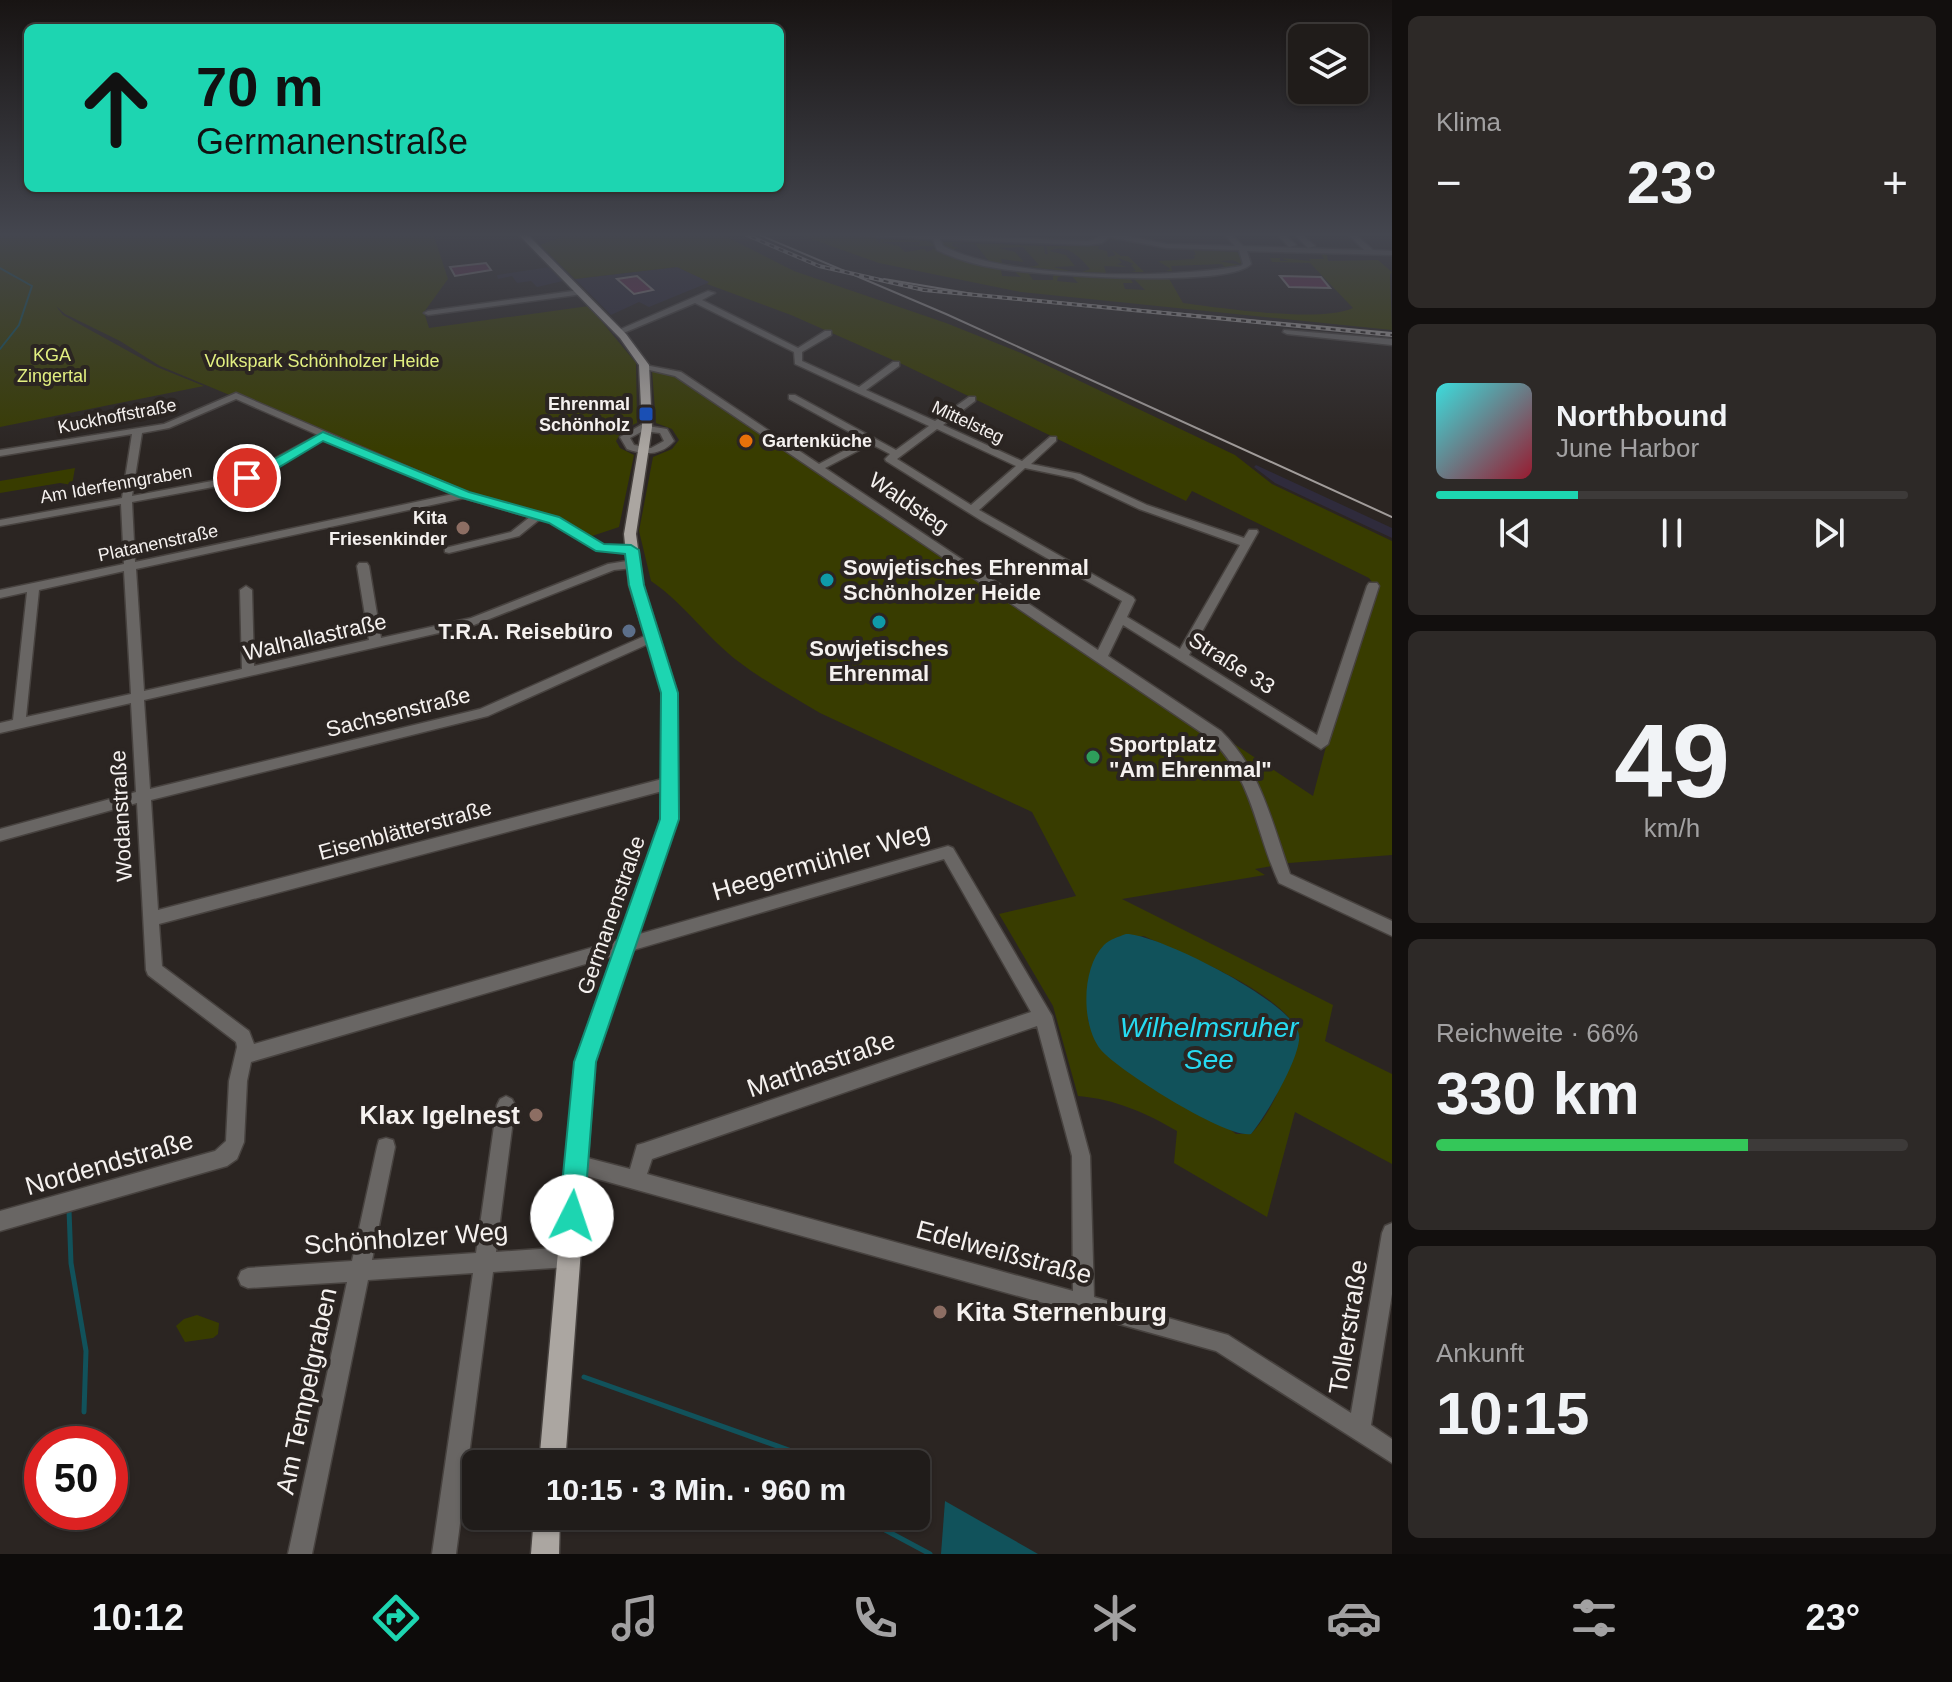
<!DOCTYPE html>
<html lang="de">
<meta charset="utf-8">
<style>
body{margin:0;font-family:Arial,sans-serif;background:#2d2927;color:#f1f3f6;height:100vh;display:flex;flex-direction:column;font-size:30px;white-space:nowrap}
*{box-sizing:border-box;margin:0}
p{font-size:26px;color:#a2a1a2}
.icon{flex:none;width:44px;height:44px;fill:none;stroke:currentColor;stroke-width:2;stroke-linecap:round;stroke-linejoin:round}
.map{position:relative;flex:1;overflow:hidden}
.drawer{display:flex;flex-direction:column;gap:16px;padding:16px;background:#120f0e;width:560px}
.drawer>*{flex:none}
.guide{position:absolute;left:24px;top:24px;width:760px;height:168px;border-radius:12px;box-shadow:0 2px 6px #0004,0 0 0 2px #3d3a39;background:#1dd5b1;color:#111;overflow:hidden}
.tools{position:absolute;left:1288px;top:24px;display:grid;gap:16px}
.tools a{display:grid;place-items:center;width:80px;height:80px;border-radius:12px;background:#201c1a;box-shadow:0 2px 6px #0004,0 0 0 2px #3d3a39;font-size:40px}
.speed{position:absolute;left:24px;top:1426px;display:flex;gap:16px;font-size:40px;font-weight:700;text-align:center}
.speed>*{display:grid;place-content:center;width:104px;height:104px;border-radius:50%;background:#201c1a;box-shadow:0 2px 6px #0004,0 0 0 2px #3d3a39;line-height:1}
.speed .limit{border:12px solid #d22;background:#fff;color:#111}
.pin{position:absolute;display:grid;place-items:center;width:68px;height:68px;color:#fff;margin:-34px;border:4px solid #fff;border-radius:50%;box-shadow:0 2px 8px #0007}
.me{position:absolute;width:88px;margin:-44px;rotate:4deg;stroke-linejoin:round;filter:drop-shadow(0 0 6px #0008)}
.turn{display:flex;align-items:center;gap:28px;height:168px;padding:0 40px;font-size:36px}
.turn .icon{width:104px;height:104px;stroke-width:2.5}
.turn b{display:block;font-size:56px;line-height:68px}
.big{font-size:60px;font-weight:700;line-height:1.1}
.drawer .card{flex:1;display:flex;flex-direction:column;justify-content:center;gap:12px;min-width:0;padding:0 28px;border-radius:12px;background:#2d2927}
.drawer .dial{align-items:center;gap:0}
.dial b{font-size:104px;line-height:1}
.song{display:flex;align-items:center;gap:24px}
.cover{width:96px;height:96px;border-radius:12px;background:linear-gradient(135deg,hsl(180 70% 55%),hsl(350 70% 35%))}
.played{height:8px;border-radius:4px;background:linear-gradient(90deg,#1dd5b1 30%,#3d3a39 30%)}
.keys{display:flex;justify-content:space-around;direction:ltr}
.heat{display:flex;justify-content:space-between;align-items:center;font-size:44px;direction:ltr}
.charge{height:12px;border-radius:6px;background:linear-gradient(90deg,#34c759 66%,#3d3a39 0)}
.trip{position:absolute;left:462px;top:1450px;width:468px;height:80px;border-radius:12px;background:#201c1a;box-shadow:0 2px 6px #0004,0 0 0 2px #3d3a39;font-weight:700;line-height:80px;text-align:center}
.tab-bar{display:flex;height:128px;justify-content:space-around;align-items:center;background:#0d0b0a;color:#a2a1a2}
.tab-bar .icon{width:56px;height:56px}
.tab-bar .selected{color:#1dd5b1}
.tab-bar b{font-size:36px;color:#f1f3f6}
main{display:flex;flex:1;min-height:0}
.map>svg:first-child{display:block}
</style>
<main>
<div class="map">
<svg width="1392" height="1554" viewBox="0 0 1392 1554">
<rect width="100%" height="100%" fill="#2b2522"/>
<!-- commercial -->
<g fill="#2f2b3c">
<polygon points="550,267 563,281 537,287 531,281 517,283 512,276 498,279 497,275"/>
<polygon points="677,267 710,282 649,307 639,302 611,315 575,279"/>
<polygon points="1256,465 1392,528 1392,538 1275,483 1254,467"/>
</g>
<!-- green -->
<g fill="#383c00" fill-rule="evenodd">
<polygon points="0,233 433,233 448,279 424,312 429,328 589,306 636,363 637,423 623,429 616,441 620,448 634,455 619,527 589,537 555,517 470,495 160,366 120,341 65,314 56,306 63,315 157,367 204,386 0,427 0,350 8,340 0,347"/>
<path d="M573,233H719L794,271L946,323L1021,353L1235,455L1272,484L1392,541V855L1289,863L1255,869L1265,875L1122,899L1333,1005L1325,1041L1392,1074V1164L1295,1112L1267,1217L1174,1163L1177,1131C1146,1113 1115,1099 1078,1096L1053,1006L999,914L1076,896L1032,812L820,713C793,697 764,681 739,662C707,638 685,604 651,581L639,531L653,457L672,449L679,440L672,429L656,423L652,370L678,376L1313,796L1333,720L1377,589L1369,578L1192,491L1186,501L902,364L791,315L707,284L709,282L677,267L575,279L540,245ZM1144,936C1190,958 1270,986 1298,1029C1288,1067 1278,1105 1251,1134H1236L1088,1021C1088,998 1087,951 1113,940C1122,936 1134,937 1144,936Z"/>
<path d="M797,234L875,237L880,244V239L929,241L934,246H901L920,245V242H881L899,246L905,252L924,249L927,252L936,248L968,263L1010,269L1001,270L1002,276L1021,277L1013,270L1049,273L1029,274L1033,280H1053V274L1067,275L1058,277L1057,281L1078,283L1071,275L1129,277L1133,283H1123L1125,289L1145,290L1132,277L1167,275L1183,303C1221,308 1320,323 1353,308L1310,263L1272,262L1270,258H1280V261H1288L1282,258L1310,261L1309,259H1324L1321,254L1333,255H1327L1328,261L1378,260L1392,272L1390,275L1392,330L1021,292L879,263Z"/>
<path d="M941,242L1044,246L1045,254H1048L1046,246H1100L1098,249L1107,251L1108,257L1116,255L1111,249L1121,256H1128L1144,272H1131L1136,271L1131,265L1134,264L1118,258L1122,263L1116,264L1127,267L1104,266L1106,273L1082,272L1090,269C1078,255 1066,243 1049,251L1066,255L1075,266L1053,267L1074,272L1029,267L1039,265L1023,247L999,248L1015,252L1024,262L1001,259L1002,263L1023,267L979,261L988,260L975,244L953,243L952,246L959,248L954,249L956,254Z"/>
<polygon points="1190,250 1237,252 1243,261 1241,264 1233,260 1219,261 1240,265 1209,269 1225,267 1222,264 1171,266 1172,271 1166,271 1171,269 1158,261 1194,259 1195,256 1192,255 1196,255 1194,251"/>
<polygon points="75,468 72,485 60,483 0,493 0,481"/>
<polygon points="197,1315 219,1323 218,1334 213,1338 185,1342 176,1326 184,1319"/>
</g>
<!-- water -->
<g fill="#11525b">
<path d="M1126,934C1156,933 1296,1003 1299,1035C1302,1055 1265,1118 1251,1134C1227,1139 1119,1071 1101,1050C1081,1026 1081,968 1104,945C1110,939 1118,937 1126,934Z"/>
<polygon points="945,1501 1038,1554 941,1554"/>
</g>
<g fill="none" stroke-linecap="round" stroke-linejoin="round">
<!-- stream-far1 -->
<polyline stroke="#11525b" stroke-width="2" points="0,268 32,286 19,325 0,349"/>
<!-- stream -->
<g stroke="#11525b" stroke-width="5">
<polyline points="69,1210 71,1263 86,1351 84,1412"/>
<polyline points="584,1377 811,1458 816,1464"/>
<polyline points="859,1516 930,1554"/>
</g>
</g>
<!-- building -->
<g fill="#6b2b54" stroke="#8f878b" stroke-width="2">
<polygon points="486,263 491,270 455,276 450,267"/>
<polygon points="637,276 653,290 634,294 617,279"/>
<polygon points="1280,276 1321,277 1330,288 1289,287"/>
</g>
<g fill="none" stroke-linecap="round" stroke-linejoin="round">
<!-- minor casing -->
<g stroke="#47423f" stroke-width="3">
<g id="minor">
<path d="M847,233H903L1088,241C1098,239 1103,233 1113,233L1167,244L1235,246L1223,233H1230L1243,246L1364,250L1347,233H1354L1373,250L1392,251V255L1247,251L1251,264C1228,289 1034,275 996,268C975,265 956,259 937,250L933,239L850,235ZM1109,237L1167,248L1239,250L1243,264L1241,266C1167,279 1008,280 943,246L940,239L1088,245L1102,243Z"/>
<polygon points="1276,233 1283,233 1296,245 1289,247"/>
<polygon points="1293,233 1300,233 1315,246 1308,248"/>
<polygon points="580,290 584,292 583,294 428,315 424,313 428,311"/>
<path d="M708,291L715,293L702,300L798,348L825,331H831V335L802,352V361L859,387L893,362H899V366L866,390L935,421L969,397H975V401L943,425L1022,461L1050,437H1056V441L1031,464L1080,474L1147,505L1244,538L1249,530H1257L1258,532L1189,655L1317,735L1367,586L1369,583H1377L1379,586L1328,744L1321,749L1123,625L1108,656L1221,731C1261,770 1272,823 1290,874L1392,921V936L1279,883C1255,831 1254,781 1211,739L675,376L641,368L645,365L681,372L819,464L864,440L789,399V395H795L896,450L929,426L795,364L794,352L695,303L621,334L614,332ZM937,429L1016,466L971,505L897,459ZM871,444L890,454L885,459L886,461L982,521L1122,601L1098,650L825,468ZM1025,468L1073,478L1139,509L1240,545L1180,649L1127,617L1135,600L1133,597L979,510Z"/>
<polygon points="1284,330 1392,339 1392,345 1287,334 1283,332"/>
<path d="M236,393L468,493L558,518L603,545L631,547L637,550L631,553L597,550L550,522L540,519L519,536L449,553L445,552V548L511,532L530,517L464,498L136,569L144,691L242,669L240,590L246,586L252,590L254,666L369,640L357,566L359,563H367L369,566L381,638L471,618L608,564L633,560L639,564L633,568L614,570L474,625L144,700L150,789L480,709L649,634H657L659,637L657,640L488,716L151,800L158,910L670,777L675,779L677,783L675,787L670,789L159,924L162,966L249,1031L254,1044L948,846L953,848L1052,1016L1090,1156L1094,1297L1228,1335L1351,1413L1382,1233L1385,1226L1392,1223V1294L1371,1425L1392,1439V1463L1216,1351L569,1171L567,1164L569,1157L576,1155L630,1169L637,1145L644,1143L1031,1012L944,859L251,1062L247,1081L244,1142L237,1159L227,1166L0,1231V1211L215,1151L226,1141L229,1081L237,1047L236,1042L148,975L146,970L137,803L0,841V829L136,792L131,703L0,733V723L13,720L27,592L0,598V590L124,564L121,504L0,526V520L122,498L132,434L0,456V450L164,424ZM236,399L318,435L244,475L132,496L142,433L169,428ZM326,438L453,494L135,562L132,502L251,480ZM124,571L131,694L26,717L39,590ZM1037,1026L1072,1156L1073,1291L647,1174L652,1159Z"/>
<path d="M641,425L667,429L674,441C661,456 644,455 627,449L620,437ZM643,431L660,433L664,441L651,448L634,445L630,438Z"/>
<polygon points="506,1096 512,1099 515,1105 496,1252 568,1247 575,1250 578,1257 575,1264 568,1267 493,1272 456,1554 432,1554 473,1273 368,1280 312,1554 288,1554 347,1282 248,1288 241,1285 238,1278 241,1271 248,1268 352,1261 377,1147 379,1140 386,1138 393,1140 395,1147 372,1260 476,1253 497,1105 500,1099"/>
</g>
</g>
<!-- major casing -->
<g stroke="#47423f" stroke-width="3">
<g id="major">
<polygon points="517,233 526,233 626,334 649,365 652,427 636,534 643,585 677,693 677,819 595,1062 565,1464 539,1464 575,1062 661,819 663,693 629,585 624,534 642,427 639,365 620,338"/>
<polygon points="534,1516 560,1516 559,1554 531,1554"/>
</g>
</g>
<!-- minor -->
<use href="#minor" fill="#696664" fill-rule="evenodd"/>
<!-- major -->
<use href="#major" fill="#aba6a1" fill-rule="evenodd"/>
<!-- tram -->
<g stroke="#a19c9a" stroke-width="2">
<polyline points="755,233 946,314 1392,517"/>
<polyline points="884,279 979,295 1392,333"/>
</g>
<!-- rail casing -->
<g stroke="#a19c9a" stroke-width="4">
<polyline id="rail" points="742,233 819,266 924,290 1392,335"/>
</g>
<!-- rail -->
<use href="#rail" stroke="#2b2522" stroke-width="2" stroke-dasharray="5" stroke-linecap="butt"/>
</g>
<!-- sky -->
<linearGradient id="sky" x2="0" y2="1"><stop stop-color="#181413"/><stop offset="0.52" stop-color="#44464f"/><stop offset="1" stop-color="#44464f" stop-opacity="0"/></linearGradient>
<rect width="1392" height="451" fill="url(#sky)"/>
<!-- route -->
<polygon fill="#1dd5b1" stroke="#138a73" stroke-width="2" points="323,432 469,492 559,517 604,544 631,545 639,550 644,585 678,693 679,819 596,1062 584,1216 581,1225 572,1228 563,1225 559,1216 574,1062 660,819 661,693 629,585 625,554 596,551 549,523 459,497 323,441 266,475 247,482 241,478"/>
<!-- markers -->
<rect fill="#1a4fb4" stroke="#2b2522" stroke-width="3" x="638" y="406" width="16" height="16" rx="4"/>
<circle fill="#e8710a" stroke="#2b2522" stroke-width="3" cx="746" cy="441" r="8"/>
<g fill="#8d6e63" stroke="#2b2522" stroke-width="3">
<circle cx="463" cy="528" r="8"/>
<circle cx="536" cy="1115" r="8"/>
<circle cx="940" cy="1312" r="8"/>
</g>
<g fill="#0f9aa8" stroke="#2b2522" stroke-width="3">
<circle cx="827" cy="580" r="8"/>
<circle cx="879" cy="622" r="8"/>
</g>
<circle fill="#5c6f8a" stroke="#2b2522" stroke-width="3" cx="629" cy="631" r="8"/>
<circle fill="#2e9e5b" stroke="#2b2522" stroke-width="3" cx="1093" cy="757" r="8"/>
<g text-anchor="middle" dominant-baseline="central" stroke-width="8" stroke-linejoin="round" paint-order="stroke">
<!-- far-park labels -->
<g font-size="18" fill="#e2ef81" stroke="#2b2522">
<text x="52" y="355">KGA<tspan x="52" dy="21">Zingertal</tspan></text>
<text x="322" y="361">Volkspark Schönholzer Heide</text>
</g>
<!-- far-poi labels -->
<g font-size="18" font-weight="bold" fill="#f5f1ef" stroke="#2b2522" text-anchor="end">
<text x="630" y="404">Ehrenmal<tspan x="630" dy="21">Schönholz</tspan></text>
<text x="762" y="441" text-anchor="start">Gartenküche</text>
<text x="447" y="518">Kita<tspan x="447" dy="21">Friesenkinder</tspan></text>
</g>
<!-- far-street labels -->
<g font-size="18" fill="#f5f1ef" stroke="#2b2522">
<text transform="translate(117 416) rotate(-11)">Kuckhoffstraße</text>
<text transform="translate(968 422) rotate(25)">Mittelsteg</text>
<text transform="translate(116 484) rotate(-10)">Am Iderfenngraben</text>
<text transform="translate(158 543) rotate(-12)">Platanenstraße</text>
</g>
<!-- street labels -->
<g font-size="22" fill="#f5f1ef" stroke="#2b2522">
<text transform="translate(909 503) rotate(34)">Waldsteg</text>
<text transform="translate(315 637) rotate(-13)">Walhallastraße</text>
<text transform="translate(1232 663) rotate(32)">Straße 33</text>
<text transform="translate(398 712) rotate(-14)">Sachsenstraße</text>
<text transform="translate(121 816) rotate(-93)">Wodanstraße</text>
<text transform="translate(405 830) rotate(-15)">Eisenblätterstraße</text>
<text transform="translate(611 915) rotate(-71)">Germanenstraße</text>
</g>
<!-- poi labels -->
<g font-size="22" font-weight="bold" fill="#f5f1ef" stroke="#2b2522" text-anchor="start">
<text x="843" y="567">Sowjetisches Ehrenmal<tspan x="843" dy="25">Schönholzer Heide</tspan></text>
<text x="613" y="631" text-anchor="end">T.R.A. Reisebüro</text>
<text x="879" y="648" text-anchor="middle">Sowjetisches<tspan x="879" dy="25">Ehrenmal</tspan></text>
<text x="1109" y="744">Sportplatz<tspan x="1109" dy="25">"Am Ehrenmal"</tspan></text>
</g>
<!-- near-street labels -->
<g font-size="26" fill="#f5f1ef" stroke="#2b2522">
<text transform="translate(821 861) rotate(-16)">Heegermühler Weg</text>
<text transform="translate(821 1064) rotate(-19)">Marthastraße</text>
<text transform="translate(109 1163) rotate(-16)">Nordendstraße</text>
<text transform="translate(406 1238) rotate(-4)">Schönholzer Weg</text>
<text transform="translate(1004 1252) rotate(15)">Edelweißstraße</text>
<text transform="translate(1348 1327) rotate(-81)">Tollerstraße</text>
<text transform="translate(306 1391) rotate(-78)">Am Tempelgraben</text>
</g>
<!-- near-poi labels -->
<g font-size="26" font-weight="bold" fill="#f5f1ef" stroke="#2b2522" text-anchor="end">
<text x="520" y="1115">Klax Igelnest</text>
<text x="956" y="1312" text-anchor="start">Kita Sternenburg</text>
</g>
<!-- near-water labels -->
<g font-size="28" font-style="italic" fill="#26daf1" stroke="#2b2522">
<text x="1209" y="1027">Wilhelmsruher<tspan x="1209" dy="32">See</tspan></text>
</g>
</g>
</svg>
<div class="tools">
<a><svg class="icon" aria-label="layers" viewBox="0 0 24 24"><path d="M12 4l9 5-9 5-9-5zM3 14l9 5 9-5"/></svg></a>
</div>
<div class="speed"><div class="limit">50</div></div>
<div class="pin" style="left:247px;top:478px;background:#d93025"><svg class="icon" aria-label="arrive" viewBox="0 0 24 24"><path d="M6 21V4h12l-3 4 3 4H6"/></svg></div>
<svg class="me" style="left:572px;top:1216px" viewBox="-20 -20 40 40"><circle r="19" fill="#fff"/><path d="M0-13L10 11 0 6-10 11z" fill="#1dd5b1"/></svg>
<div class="trip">10:15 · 3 Min. · 960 m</div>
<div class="guide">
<div class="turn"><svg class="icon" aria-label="ahead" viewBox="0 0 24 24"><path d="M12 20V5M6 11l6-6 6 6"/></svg><div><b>70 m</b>Germanenstraße</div></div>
</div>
</div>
<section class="drawer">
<div class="card"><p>Klima</p>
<div class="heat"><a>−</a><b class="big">23°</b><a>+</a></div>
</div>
<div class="card">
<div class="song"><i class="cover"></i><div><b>Northbound</b><p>June Harbor</p></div></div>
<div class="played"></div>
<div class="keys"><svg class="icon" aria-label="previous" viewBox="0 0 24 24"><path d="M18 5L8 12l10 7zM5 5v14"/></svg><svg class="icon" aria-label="pause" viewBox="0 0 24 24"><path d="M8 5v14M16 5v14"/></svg><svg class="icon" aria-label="next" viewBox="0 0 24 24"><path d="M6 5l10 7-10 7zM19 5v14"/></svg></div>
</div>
<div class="card dial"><b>49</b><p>km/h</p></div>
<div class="card"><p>Reichweite · 66%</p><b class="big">330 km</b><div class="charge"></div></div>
<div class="card"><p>Ankunft</p><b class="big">10:15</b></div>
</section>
</main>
<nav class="tab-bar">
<b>10:12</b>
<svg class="icon selected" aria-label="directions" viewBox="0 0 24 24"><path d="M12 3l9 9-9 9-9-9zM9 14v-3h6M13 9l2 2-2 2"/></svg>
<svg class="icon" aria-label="music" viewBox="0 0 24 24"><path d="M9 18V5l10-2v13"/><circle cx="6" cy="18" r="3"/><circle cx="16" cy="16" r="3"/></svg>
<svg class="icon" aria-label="phone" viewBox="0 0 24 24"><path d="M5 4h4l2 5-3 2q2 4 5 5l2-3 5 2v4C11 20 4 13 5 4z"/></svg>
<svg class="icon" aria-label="climate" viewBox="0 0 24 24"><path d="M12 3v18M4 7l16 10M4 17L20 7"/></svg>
<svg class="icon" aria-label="car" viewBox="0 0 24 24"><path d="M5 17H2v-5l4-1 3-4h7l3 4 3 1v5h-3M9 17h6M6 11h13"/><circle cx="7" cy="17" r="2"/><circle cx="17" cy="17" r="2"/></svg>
<svg class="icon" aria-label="filters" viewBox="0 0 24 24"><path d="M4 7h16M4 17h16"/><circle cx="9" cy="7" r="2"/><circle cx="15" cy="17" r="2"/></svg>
<b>23°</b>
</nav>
